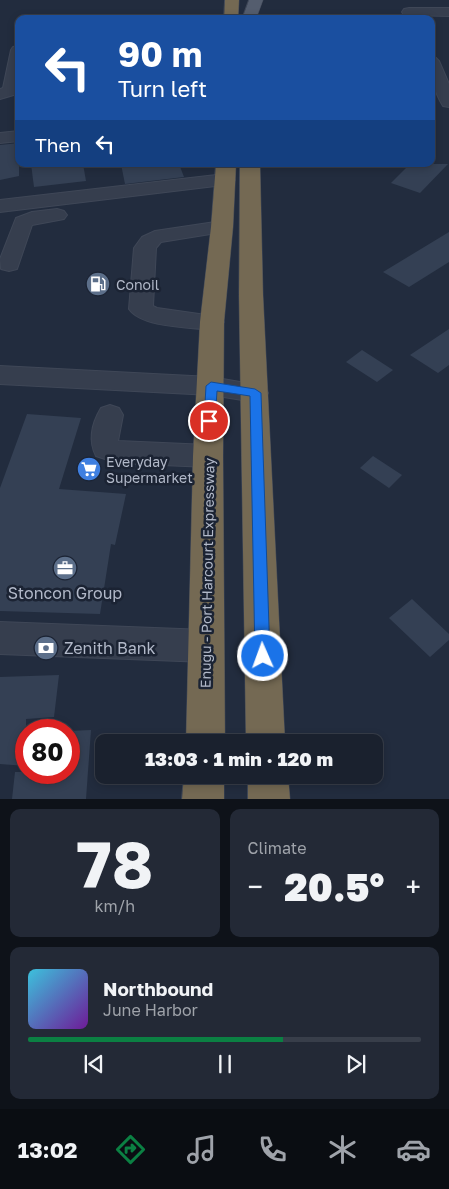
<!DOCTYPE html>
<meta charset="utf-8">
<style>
body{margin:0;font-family:"Golos Text",sans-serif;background:#232936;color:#f1f3f6;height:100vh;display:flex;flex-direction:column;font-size:19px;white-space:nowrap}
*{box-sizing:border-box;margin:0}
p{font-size:16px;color:#9fa3aa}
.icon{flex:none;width:28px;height:28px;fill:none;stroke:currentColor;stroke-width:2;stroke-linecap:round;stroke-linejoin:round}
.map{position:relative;height:799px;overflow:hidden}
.drawer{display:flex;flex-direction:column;gap:10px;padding:10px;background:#0e1219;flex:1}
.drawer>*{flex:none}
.hud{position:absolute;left:15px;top:15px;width:420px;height:152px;border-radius:10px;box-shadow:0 2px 8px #0003,0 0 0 1px #383e4a;background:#1a4fa0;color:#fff;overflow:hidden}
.speed{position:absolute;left:15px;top:719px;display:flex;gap:10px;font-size:25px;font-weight:700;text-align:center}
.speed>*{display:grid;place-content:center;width:65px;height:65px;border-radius:50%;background:#1a212e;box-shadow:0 2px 8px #0003,0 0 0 1px #383e4a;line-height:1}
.speed .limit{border:8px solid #d22;background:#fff;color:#111}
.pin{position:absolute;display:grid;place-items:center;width:42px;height:42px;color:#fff;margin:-21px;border:2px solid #fff;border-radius:50%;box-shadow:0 1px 5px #0007}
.me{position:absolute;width:55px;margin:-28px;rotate:358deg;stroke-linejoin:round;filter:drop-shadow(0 0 4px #0008)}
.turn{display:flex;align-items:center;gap:18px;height:105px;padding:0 20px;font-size:22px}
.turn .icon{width:65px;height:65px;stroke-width:2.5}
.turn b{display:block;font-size:35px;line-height:42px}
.then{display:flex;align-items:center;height:48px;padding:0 20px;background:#0003;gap:10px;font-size:19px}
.big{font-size:38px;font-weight:800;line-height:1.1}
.drawer .card{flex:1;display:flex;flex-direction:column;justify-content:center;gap:8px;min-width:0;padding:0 18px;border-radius:10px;background:#232936}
.drawer .dial{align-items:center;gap:0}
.dial b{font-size:65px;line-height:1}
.song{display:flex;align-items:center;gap:15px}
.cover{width:60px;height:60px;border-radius:8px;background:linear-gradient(135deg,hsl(190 70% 55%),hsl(280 70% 35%))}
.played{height:5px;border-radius:2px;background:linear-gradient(90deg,#0b8043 65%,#383e4a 65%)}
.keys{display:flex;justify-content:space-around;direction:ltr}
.heat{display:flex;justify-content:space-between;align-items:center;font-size:28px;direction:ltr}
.drawer .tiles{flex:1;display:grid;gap:10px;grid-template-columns:1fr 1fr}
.card:last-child{grid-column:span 2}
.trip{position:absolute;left:95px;top:734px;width:288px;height:50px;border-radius:10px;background:#1a212e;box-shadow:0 2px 8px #0003,0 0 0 1px #383e4a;font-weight:800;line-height:50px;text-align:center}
.dock{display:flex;height:80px;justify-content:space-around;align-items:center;background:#0a0d12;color:#9fa3aa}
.dock .icon{width:35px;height:35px}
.dock .selected{color:#0b8043}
.dock b{font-size:22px;color:#f1f3f6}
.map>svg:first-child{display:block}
</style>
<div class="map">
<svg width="449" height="799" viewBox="0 0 449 799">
<rect width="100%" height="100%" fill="#222c3e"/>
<!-- building -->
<g fill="#344054">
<polygon points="19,143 19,176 0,180 0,145"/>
<polygon points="31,164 83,164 86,181 34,187"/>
<polygon points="121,164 179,164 184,177 125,184"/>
<polygon points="410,164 448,164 420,193 391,183"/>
<polygon points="449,232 449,262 409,287 383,272"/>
<polygon points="449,329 449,365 438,373 410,355"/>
<polygon points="362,350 393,370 377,382 346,362"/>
<polygon points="27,414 81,418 59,489 126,494 115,545 111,544 100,614 0,611 0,488"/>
<polygon points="373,456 402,475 389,488 360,468"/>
<polygon points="412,599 449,634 449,640 430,657 389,618"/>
<polygon points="59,675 54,717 26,719 26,766 0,764 0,677"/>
<polygon points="91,730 86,799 12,799 15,772 69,772 69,731"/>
</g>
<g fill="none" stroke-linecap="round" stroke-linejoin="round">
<!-- minor casing -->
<g stroke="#3f4757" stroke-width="2">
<g id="minor">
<polygon points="409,8 449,8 449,16 404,15 402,12 404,9"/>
<polygon points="18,46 19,92 17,94 0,99 0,89 3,88 11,50 13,47"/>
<path d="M431,56L436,58L439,61L449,84V107L443,106C433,90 431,75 431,56Z"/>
<polygon points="19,131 19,141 0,143 0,133"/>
<polygon points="225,174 232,176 235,180 232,184 0,212 0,200"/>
<polygon points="57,209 64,211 67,215 64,219 32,225 17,269 9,271 1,269 0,259 16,218 32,212"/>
<path d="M222,221L229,223L232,227L229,231L161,242L156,248L153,306L157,308L220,317L224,322L220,327L212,330C191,327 142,328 129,309L134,248L142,237L155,231Z"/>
<polygon points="0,366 211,377 264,386 268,393 264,400 255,402 211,395 0,384"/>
<path d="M110,405L119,408L123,415L118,441L208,445L218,448L222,456L218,464L208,467L117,463L96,456C88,440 92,423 101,408Z"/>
<polygon points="0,622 206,630 218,635 223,646 218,657 206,662 0,654"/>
</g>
</g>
<!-- major casing -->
<g stroke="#3f4757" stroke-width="1">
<polygon id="major" points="249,0 263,0 256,19 242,19"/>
</g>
<!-- highway casing -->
<g stroke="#414959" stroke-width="1">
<g id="highway">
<polygon points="225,0 239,0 238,19 224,19"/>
<polygon points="216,164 236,164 233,227 224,322 223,456 225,742 186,742 193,456 200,322 211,227"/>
<polygon points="240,164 260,164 263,295 285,742 246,742 239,295"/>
<polygon points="184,775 224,775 224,799 182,799"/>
<polygon points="248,775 288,775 290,799 248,799"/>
</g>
</g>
<!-- minor -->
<use href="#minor" fill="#363e4e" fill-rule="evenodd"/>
<!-- major -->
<use href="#major" fill="#545d6e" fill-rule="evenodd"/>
<!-- highway -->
<use href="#highway" fill="#746953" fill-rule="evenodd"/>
</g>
<!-- route -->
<polygon fill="#1a73e8" stroke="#114b97" points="211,382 255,389 261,393 270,656 268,661 263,663 258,661 255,656 250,396 217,391 215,421 209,425 205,424 204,421 206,386"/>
<!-- icons -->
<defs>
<g id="fuel-disc" transform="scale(1.25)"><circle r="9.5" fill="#5c6f8a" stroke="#1b2333"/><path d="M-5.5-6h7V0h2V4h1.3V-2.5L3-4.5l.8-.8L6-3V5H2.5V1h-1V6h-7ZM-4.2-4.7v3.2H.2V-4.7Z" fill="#fff"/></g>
<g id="supermarket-disc" transform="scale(1.25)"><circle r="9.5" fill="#3f7fe0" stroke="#1b2333"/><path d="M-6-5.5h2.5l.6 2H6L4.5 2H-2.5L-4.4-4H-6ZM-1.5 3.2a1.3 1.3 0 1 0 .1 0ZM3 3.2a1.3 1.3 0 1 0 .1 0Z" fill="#fff"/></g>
<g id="office-disc" transform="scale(1.25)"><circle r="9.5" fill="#5c6f8a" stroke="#1b2333"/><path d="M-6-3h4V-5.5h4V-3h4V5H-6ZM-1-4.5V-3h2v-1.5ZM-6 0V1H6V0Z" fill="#fff"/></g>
<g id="bank-disc" transform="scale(1.25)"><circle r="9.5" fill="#5c6f8a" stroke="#1b2333"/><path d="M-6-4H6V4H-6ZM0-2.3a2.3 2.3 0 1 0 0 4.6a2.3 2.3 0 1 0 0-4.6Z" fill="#fff"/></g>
</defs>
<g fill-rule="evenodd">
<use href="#fuel-disc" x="98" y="284"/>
<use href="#supermarket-disc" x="89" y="469"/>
<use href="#office-disc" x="65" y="568"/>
<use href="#bank-disc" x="46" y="648"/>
</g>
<g text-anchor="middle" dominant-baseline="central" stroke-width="5" stroke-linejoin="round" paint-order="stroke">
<!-- poi labels -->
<g font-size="14" fill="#b2b9c9" stroke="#1b2333" text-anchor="start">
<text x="116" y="284">Conoil</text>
<text x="106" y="461">Everyday<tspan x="106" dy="16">Supermarket</tspan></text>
</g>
<!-- street labels -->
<g font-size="14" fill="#b2b9c9" stroke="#1b2333">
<text transform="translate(207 573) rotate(-89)">Enugu - Port Harcourt Expressway</text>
</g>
<!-- near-poi labels -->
<g font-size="16" fill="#b2b9c9" stroke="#1b2333">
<text x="65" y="593">Stoncon Group</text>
<text x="64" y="648" text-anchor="start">Zenith Bank</text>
</g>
</g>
</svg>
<div class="speed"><div class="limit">80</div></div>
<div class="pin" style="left:209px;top:421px;background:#d93025"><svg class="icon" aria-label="arrive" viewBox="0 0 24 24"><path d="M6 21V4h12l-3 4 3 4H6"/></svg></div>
<svg class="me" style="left:263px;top:656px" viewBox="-20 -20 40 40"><circle r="17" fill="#1a73e8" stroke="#fff" stroke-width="3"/><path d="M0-11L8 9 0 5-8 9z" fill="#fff"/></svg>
<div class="trip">13:03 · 1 min · 120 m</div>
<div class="hud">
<div class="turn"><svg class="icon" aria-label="left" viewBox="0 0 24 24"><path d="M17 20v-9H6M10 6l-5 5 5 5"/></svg><div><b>90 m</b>Turn left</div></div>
<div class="then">Then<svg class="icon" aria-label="left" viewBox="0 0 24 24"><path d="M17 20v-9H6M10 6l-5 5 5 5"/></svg></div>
</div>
</div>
<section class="drawer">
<div class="tiles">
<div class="card dial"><b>78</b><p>km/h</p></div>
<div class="card"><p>Climate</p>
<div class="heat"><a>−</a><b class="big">20.5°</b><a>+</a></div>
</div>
<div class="card">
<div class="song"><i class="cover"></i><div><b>Northbound</b><p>June Harbor</p></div></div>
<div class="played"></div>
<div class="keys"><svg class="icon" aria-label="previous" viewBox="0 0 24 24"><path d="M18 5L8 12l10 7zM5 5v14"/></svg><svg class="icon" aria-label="pause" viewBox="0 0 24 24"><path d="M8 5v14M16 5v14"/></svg><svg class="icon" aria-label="next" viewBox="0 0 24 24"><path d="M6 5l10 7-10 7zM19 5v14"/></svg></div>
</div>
</div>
</section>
<nav class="dock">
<b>13:02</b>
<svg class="icon selected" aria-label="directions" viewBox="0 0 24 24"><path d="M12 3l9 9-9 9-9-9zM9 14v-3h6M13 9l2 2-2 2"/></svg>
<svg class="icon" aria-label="music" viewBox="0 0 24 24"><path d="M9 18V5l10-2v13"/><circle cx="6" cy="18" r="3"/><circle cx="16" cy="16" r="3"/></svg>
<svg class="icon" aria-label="phone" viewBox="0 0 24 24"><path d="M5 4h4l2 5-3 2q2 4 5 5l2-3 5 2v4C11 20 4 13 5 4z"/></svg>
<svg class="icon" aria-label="climate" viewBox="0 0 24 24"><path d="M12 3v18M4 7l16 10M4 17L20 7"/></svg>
<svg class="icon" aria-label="car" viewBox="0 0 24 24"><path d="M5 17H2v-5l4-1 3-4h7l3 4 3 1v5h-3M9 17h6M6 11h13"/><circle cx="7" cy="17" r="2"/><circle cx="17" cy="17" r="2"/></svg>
</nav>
